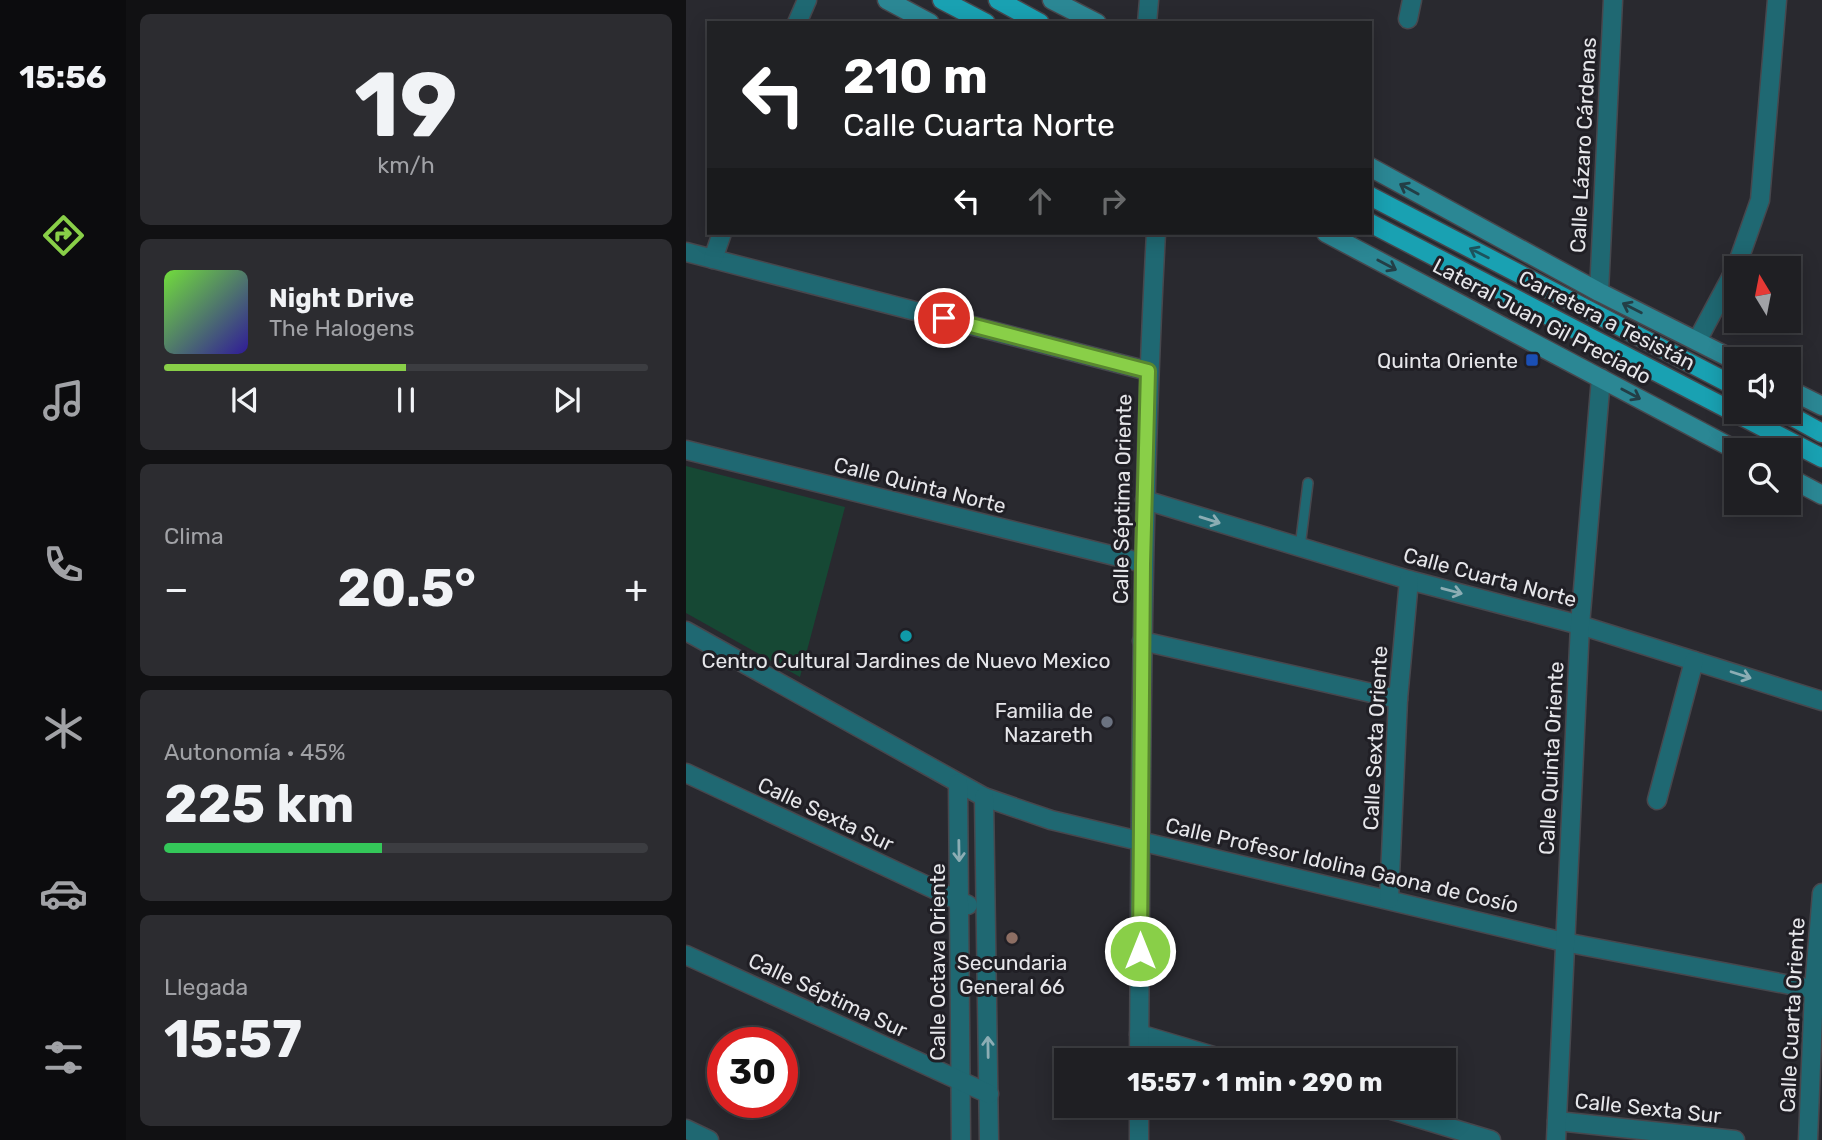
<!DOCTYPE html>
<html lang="es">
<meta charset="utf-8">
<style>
body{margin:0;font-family:Rubik,sans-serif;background:#2c2c30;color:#f1f3f6;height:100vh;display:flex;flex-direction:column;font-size:26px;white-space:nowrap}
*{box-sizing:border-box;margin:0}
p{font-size:23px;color:#a1a2a6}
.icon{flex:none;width:38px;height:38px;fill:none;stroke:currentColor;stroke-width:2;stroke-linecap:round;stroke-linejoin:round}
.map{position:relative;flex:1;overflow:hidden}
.drawer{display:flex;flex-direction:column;gap:14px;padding:14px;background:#111113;width:560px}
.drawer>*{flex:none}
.hud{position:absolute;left:21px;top:21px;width:665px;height:214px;border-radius:0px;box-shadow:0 4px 18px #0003,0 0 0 2px #3c3d41;background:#202124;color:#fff;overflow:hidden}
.needle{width:46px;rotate:350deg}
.controls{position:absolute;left:1038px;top:256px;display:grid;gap:14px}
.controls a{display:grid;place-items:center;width:77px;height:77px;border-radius:0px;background:#1f1f23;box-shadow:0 4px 18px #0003,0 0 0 2px #3c3d41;font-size:35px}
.speed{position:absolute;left:21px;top:1027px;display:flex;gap:14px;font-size:35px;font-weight:700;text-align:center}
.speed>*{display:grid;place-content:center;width:91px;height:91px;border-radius:50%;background:#1f1f23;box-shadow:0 4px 18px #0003,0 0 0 2px #3c3d41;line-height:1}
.speed .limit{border:10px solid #d22;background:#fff;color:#111}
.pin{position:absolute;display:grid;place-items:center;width:60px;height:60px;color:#fff;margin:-30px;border:4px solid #fff;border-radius:50%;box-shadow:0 2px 7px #0007}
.me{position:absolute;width:77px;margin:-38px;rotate:0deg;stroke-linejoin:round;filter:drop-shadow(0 0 5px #0008)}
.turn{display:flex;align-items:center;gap:24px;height:147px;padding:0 21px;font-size:32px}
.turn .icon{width:91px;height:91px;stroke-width:2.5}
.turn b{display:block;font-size:49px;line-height:60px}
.lanes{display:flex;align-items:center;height:66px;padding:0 21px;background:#0003;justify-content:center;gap:35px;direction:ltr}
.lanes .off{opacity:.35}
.big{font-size:52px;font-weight:700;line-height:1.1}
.drawer .card{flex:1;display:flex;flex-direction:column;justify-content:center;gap:10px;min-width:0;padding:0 24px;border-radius:10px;background:#2c2c30}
.drawer .dial{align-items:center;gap:0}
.dial b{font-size:91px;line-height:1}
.song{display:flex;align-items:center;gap:21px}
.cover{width:84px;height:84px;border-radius:10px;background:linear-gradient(135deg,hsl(100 70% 55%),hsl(250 70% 35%))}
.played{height:7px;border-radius:4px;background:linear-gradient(90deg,#89cf48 50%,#3c3d41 50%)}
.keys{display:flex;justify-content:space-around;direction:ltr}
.heat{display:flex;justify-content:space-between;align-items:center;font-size:38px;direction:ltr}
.charge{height:10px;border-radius:5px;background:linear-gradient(90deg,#34c759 45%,#3c3d41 0)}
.trip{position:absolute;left:368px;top:1048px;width:402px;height:70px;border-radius:0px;background:#1f1f23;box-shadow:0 4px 18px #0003,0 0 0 2px #3c3d41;font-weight:700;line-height:70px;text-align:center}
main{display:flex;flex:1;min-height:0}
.tabs{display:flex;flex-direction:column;width:126px;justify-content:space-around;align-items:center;background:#0c0c0e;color:#a1a2a6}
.tabs .icon{width:49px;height:49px}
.tabs .current{color:#89cf48}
.tabs b{font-size:32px;color:#f1f3f6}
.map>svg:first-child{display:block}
</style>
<main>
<nav class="tabs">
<b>15:56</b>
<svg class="icon current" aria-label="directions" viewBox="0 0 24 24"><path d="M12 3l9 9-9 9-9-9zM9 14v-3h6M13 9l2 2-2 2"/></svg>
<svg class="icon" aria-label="music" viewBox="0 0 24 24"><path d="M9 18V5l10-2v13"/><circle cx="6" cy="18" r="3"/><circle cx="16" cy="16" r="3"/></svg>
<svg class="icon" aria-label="phone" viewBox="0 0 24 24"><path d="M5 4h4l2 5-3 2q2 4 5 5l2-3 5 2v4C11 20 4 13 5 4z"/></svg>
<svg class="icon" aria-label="climate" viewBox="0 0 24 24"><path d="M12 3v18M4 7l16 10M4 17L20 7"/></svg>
<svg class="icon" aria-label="car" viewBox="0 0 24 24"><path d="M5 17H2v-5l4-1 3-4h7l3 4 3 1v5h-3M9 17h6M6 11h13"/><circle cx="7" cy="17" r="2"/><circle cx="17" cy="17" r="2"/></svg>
<svg class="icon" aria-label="filters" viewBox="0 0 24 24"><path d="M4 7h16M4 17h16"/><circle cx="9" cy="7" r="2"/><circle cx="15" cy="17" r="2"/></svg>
</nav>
<section class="drawer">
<div class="card dial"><b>19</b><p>km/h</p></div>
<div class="card">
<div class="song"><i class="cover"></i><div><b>Night Drive</b><p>The Halogens</p></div></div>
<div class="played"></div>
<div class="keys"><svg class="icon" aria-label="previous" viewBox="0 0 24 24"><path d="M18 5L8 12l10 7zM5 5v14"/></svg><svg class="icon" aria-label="pause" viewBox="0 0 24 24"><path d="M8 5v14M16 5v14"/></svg><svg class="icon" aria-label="next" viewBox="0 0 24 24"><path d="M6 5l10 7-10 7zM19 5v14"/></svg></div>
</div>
<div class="card"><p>Clima</p>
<div class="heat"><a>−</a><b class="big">20.5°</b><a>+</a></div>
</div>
<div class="card"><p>Autonomía · 45%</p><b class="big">225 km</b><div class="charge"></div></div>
<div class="card"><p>Llegada</p><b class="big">15:57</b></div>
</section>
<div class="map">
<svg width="1136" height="1140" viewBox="0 0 1136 1140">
<rect width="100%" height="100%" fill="#29292f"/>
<!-- green -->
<polygon fill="#164834" points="0,466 159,507 114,677 0,613"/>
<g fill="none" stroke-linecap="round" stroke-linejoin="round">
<!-- lane casing -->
<g stroke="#47474d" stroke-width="12">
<polyline id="lane" points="614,547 622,483"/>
</g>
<!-- street casing -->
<g stroke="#47474d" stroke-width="21">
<g id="street">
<polyline points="722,19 726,0"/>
<polyline points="111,23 121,0"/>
<polyline points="461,23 463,0"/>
<polyline points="0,252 462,371"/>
<polyline points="27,259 36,233"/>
<polyline points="1050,268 1074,200 1091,0"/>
<polyline points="913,292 927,0"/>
<polyline points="1011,341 1050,268"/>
<polyline points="0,450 457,563"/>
<polyline points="459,500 723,580 894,625 1136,701"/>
<polyline points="0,631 298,797 365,820 878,942 1136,991"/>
<polyline points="456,641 712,699"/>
<polyline points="0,773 282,905"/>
<polyline points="272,783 275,1140"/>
<polyline points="298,797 303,1140"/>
<polyline points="971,800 1008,661"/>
<polyline points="703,899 712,699 723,580"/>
<polyline points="0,955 303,1094"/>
<polyline points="453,1034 541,1060"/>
<path d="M453,1060C455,784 455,508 470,233"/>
<polyline points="692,1106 805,1140"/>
<polyline points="871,1121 1049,1140"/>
<polyline points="0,1129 23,1140"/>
<polyline points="453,1140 453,1106"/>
<polyline points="870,1140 894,625 915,378"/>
<polyline points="1122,1140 1128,989 1136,893"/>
</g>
</g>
<!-- secondary casing -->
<g stroke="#47474d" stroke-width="21">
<g id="secondary">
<polyline points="201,0 244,23"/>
<polyline points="366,0 411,23"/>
<polyline points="684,167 913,292 1050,361"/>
<polyline points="640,233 1050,450"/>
<polyline points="1102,389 1136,406"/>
<polyline points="1102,477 1136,495"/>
</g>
</g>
<!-- primary casing -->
<g stroke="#47474d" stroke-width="21">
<g id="primary">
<polyline points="256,0 300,23"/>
<polyline points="312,0 354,23"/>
<polyline points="684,196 1050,387"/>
<polyline points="684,223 1136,458"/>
<polyline points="1096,411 1136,433"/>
</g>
</g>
<!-- lane -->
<use href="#lane" stroke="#1f6872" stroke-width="9"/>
<!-- street -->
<use href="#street" stroke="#1f6872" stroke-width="18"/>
<!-- secondary -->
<use href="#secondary" stroke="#2b8794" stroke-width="18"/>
<!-- primary -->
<use href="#primary" stroke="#19a1b2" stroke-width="18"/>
</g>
<!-- one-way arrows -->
<defs><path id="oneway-shaft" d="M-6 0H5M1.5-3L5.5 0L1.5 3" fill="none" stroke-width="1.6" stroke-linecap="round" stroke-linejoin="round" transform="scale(1.75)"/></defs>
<g stroke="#233e46">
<use href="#oneway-shaft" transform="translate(723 189) rotate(-151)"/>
<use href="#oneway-shaft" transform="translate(701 265) rotate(28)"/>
<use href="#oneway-shaft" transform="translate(946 308) rotate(-153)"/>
<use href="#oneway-shaft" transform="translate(945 394) rotate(28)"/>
</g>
<use stroke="#1d535d" href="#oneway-shaft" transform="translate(793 253) rotate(-153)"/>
<g stroke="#8cadb4">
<use href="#oneway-shaft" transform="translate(524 520) rotate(17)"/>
<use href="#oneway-shaft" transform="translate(766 591) rotate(15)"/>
<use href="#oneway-shaft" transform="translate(1055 675) rotate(18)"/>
<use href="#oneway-shaft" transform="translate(273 851) rotate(89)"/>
<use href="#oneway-shaft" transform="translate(302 1047) rotate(-91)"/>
</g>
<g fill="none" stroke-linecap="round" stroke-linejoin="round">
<!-- route casing -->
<g stroke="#59872f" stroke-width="18">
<polyline id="route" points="258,318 462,371 457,564 454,951"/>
</g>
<!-- route -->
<use href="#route" stroke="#89cf48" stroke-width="12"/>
</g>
<!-- markers -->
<rect fill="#1a4fb4" stroke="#201f25" stroke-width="2.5" x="839" y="353" width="14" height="14" rx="3.5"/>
<circle fill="#0f9aa8" stroke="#201f25" stroke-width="2.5" cx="220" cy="636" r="7"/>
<circle fill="#6b7280" stroke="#201f25" stroke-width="2.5" cx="421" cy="722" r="7"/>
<circle fill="#8d6e63" stroke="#201f25" stroke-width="2.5" cx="326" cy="938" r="7"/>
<g text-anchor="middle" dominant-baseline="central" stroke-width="6" stroke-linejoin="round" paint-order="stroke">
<!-- street labels -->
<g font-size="21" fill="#e6e6ea" stroke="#201f25">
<text transform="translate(897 145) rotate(-87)">Calle Lázaro Cárdenas</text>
<text transform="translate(921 320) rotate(27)">Carretera a Tesistán</text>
<text transform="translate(856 321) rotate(28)">Lateral Juan Gil Preciado</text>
<text transform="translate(234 485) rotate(14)">Calle Quinta Norte</text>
<text transform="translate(436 499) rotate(-89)">Calle Séptima Oriente</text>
<text transform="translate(804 577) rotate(15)">Calle Cuarta Norte</text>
<text transform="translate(689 738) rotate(-87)">Calle Sexta Oriente</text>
<text transform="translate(865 758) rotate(-87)">Calle Quinta Oriente</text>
<text transform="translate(140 814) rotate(25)">Calle Sexta Sur</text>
<text transform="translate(656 865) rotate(13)">Calle Profesor Idolina Gaona de Cosío</text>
<text transform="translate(251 962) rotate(-90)">Calle Octava Oriente</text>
<text transform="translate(142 995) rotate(25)">Calle Séptima Sur</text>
<text transform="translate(1106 1015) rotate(-87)">Calle Cuarta Oriente</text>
<text transform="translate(962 1108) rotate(6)">Calle Sexta Sur</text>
</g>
<!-- poi labels -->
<g font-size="21" fill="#e6e6ea" stroke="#201f25" text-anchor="end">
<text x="832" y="360">Quinta Oriente</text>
<text x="220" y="660" text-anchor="middle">Centro Cultural Jardines de Nuevo Mexico</text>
<text x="407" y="710">Familia de<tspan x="407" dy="24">Nazareth</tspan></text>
<text x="326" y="962" text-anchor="middle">Secundaria<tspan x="326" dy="24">General 66</tspan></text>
</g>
</g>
</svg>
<div class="controls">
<a><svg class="needle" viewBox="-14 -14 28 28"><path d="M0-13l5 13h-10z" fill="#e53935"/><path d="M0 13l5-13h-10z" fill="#a1a2a6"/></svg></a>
<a><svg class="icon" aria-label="sound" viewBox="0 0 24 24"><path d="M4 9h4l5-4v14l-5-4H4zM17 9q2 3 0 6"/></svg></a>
<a><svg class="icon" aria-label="search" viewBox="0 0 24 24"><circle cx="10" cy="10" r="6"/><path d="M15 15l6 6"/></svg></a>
</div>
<div class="speed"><div class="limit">30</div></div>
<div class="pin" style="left:258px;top:318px;background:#d93025"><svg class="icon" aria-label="arrive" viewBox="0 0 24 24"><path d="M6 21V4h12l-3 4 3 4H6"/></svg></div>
<svg class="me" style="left:454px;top:951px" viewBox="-20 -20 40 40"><circle r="17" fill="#89cf48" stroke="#fff" stroke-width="3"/><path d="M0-11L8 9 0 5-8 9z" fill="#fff"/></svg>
<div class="trip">15:57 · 1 min · 290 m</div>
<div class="hud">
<div class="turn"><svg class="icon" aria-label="left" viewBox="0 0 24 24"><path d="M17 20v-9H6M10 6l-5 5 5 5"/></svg><div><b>210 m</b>Calle Cuarta Norte</div></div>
<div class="lanes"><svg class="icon" aria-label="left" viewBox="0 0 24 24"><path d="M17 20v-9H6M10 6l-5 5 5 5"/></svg><svg class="icon off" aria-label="ahead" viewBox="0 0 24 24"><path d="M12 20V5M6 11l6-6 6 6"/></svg><svg class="icon off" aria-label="right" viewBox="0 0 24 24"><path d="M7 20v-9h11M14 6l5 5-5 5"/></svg></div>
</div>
</div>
</main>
